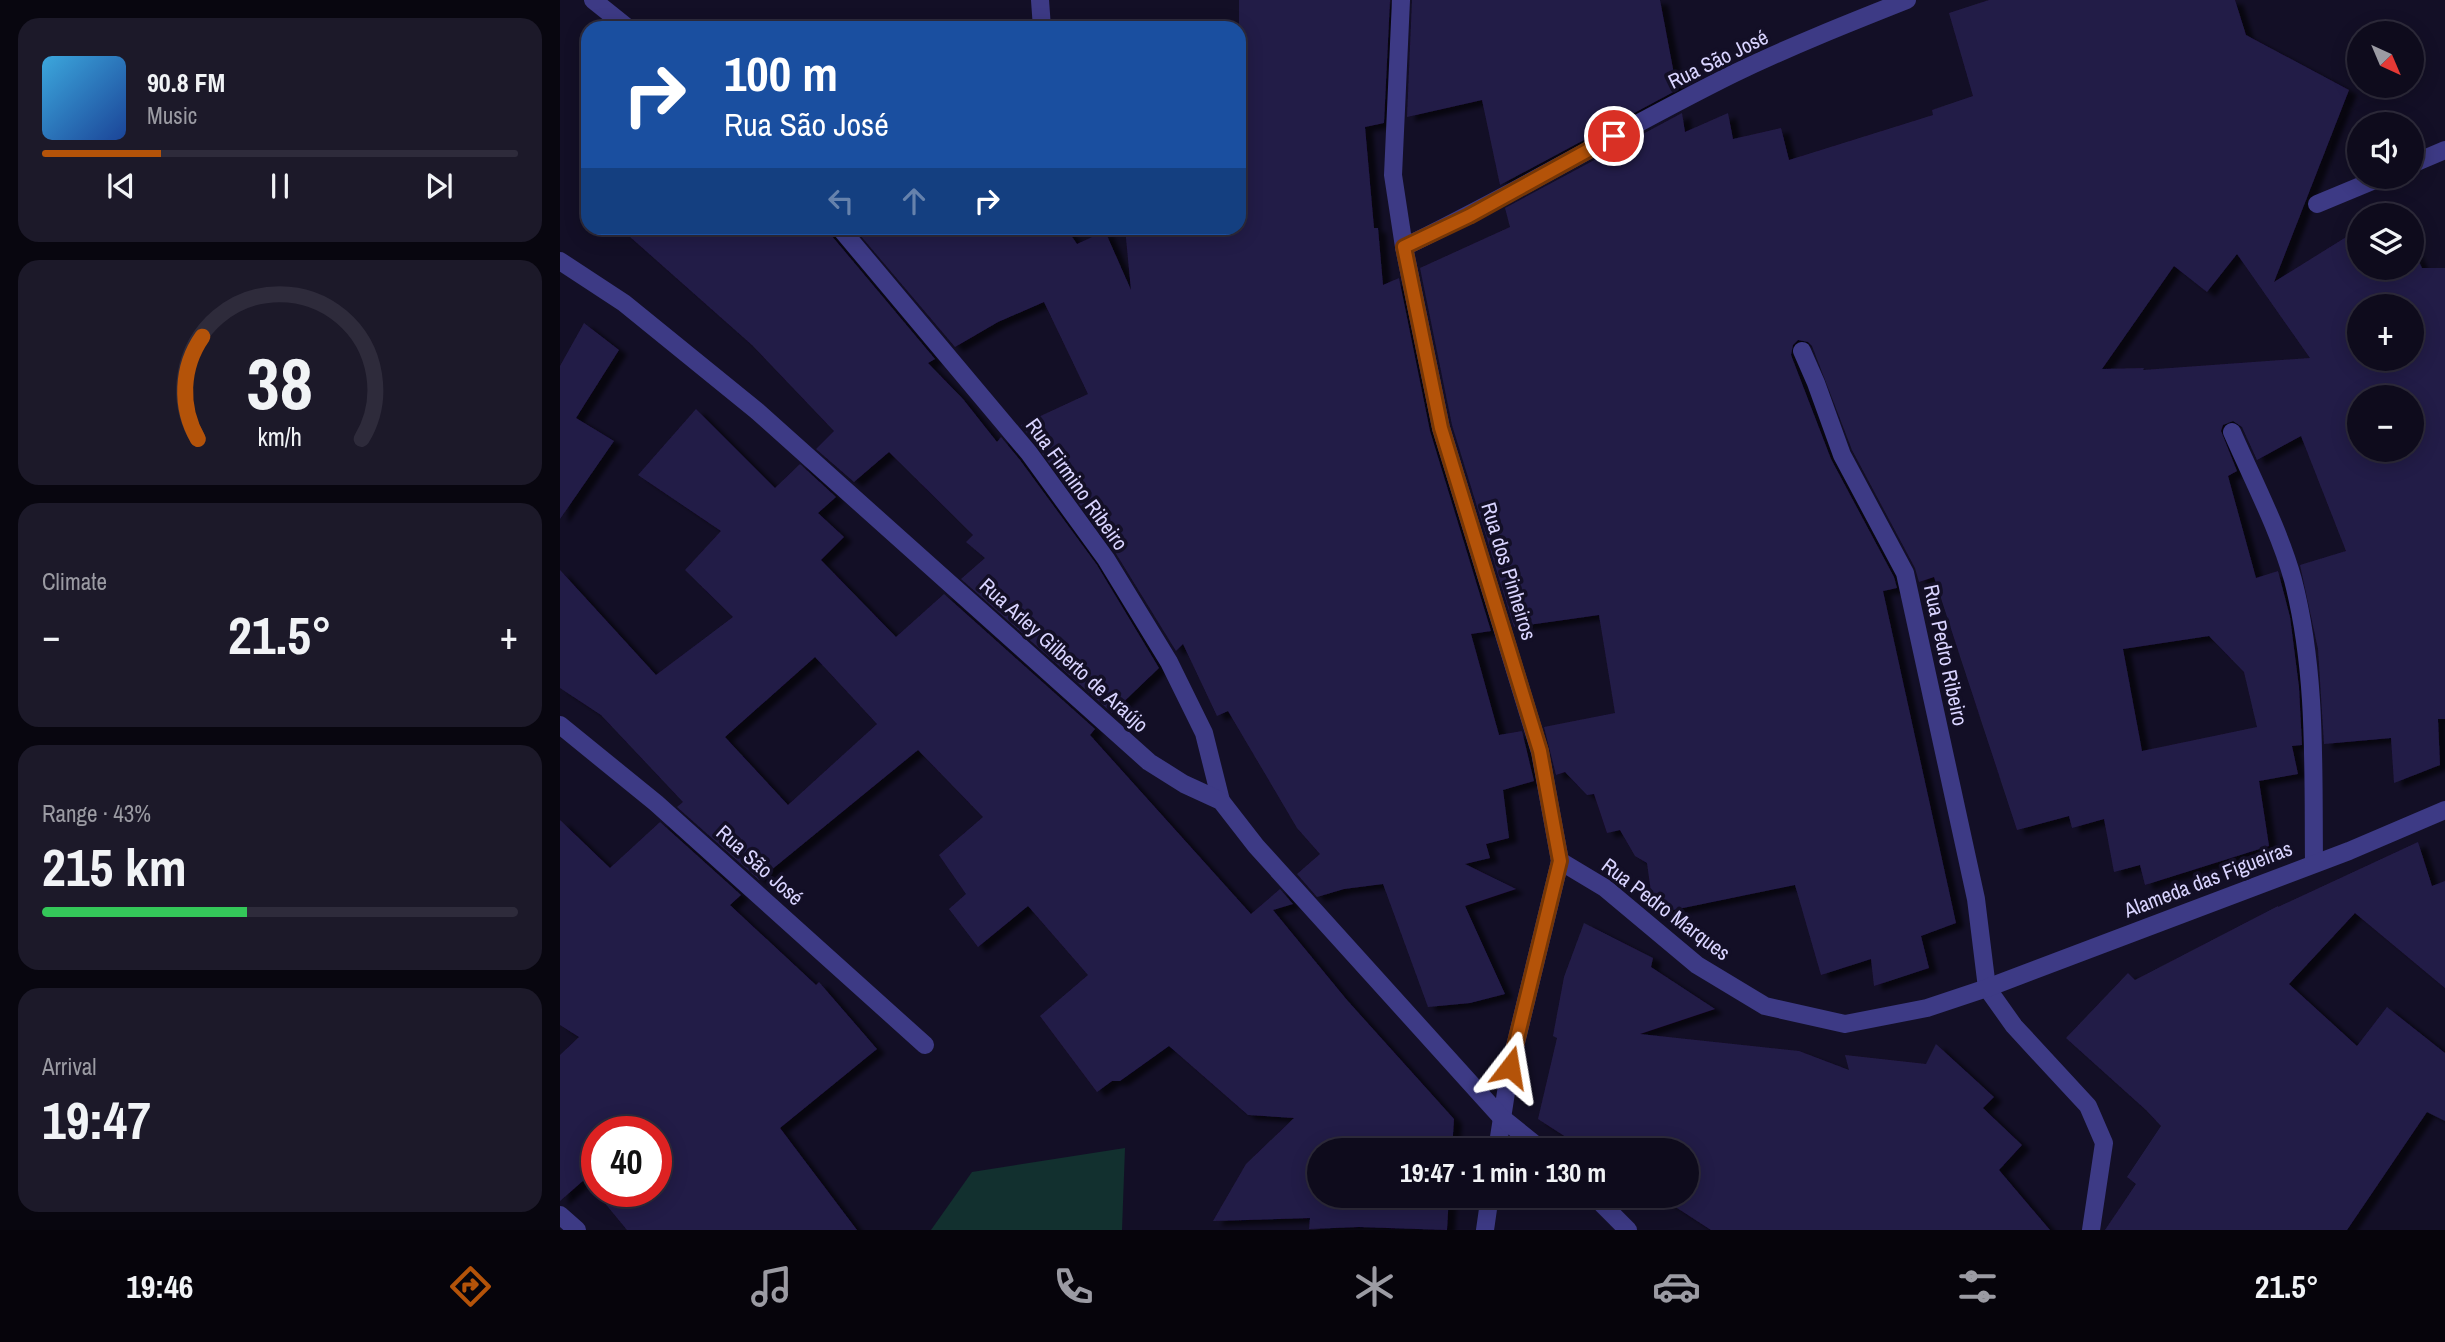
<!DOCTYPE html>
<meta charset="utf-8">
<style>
body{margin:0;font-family:"Archivo Narrow",sans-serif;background:#1c1929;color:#f1f3f6;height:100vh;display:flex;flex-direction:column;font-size:26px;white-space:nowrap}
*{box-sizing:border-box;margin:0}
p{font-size:23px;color:#9b9ba3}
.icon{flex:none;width:38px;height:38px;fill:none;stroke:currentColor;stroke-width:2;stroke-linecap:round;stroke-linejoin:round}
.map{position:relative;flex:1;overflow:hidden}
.panel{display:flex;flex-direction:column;gap:18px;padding:18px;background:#08060f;width:560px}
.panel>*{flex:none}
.top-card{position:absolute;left:21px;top:21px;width:665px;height:214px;border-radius:21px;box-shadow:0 4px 18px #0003,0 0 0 2px #2e2b3b;background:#1a4fa0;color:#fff;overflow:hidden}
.needle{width:46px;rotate:136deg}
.fabs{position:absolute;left:1787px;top:21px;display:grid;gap:14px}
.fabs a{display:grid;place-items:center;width:77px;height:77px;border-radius:50%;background:#0e0b1c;box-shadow:0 4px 18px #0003,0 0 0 2px #2e2b3b;font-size:35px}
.speed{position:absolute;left:21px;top:1116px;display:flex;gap:14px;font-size:35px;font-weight:700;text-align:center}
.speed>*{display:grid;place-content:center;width:91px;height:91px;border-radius:50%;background:#0e0b1c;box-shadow:0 4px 18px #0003,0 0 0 2px #2e2b3b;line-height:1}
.speed .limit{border:10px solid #d22;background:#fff;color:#111}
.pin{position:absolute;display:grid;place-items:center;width:60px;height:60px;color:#fff;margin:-30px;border:4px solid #fff;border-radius:50%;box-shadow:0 2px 7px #0007}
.me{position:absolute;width:77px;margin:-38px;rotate:14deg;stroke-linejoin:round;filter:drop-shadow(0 0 5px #0008)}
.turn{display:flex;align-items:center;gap:24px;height:147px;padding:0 28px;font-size:32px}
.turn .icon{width:91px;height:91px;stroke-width:2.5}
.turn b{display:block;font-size:49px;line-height:60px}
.lanes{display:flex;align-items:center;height:66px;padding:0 28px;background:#0003;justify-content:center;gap:35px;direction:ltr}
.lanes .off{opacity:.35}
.big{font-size:52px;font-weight:700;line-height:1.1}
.panel .card{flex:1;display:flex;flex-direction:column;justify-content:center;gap:10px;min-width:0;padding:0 24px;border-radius:21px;background:#1c1929}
.panel .dial{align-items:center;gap:0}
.dial svg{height:182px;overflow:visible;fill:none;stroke:#2e2b3b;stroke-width:7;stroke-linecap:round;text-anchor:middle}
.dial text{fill:#f1f3f6;stroke:none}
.song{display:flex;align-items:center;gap:21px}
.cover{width:84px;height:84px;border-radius:10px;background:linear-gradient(135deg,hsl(200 70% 55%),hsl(220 70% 35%))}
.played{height:7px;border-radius:4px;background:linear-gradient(90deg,#b45309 25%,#2e2b3b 25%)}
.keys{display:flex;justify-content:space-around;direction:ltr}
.heat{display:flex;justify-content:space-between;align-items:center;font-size:38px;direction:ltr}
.charge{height:10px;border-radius:5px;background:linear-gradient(90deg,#34c759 43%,#2e2b3b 0)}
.trip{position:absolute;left:747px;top:1138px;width:392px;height:70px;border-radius:35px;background:#0e0b1c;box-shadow:0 4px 18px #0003,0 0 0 2px #2e2b3b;font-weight:700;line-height:70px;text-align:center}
.menu{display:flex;height:112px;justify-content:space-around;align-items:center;background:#06040b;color:#9b9ba3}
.menu .icon{width:49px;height:49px}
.menu .active{color:#b45309}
.menu b{font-size:32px;color:#f1f3f6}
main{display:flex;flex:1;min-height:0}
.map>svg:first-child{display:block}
</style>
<main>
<section class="panel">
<div class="card">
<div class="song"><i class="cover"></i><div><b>90.8 FM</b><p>Music</p></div></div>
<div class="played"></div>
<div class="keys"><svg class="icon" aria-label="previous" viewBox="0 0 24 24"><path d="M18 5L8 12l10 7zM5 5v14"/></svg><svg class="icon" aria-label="pause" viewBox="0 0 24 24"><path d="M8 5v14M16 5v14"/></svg><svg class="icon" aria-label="next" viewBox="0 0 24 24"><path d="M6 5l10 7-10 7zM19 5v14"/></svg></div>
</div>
<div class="card dial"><svg viewBox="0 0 100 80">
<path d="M14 69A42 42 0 1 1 86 69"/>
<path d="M14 69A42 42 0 0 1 16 24" stroke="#b45309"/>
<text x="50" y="56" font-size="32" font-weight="700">38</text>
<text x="50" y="72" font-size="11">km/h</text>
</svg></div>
<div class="card"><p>Climate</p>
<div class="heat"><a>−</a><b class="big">21.5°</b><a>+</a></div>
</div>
<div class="card"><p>Range · 43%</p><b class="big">215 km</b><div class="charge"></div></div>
<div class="card"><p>Arrival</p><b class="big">19:47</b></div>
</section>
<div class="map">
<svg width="1885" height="1230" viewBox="0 0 1885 1230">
<defs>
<filter id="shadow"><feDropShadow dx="8" dy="4.5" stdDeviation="2" flood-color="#0009"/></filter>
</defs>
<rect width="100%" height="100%" fill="#130f26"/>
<!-- green -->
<polygon fill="#12302f" points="565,1148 562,1230 371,1230 412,1172"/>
<!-- building -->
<g fill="#241b47" fill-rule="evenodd" filter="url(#shadow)">
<polygon points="679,0 830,0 824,123 805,127 814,228 818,228 823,285 839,278 870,431 931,631 911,634 939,735 962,731 974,781 943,790 949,838 926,844 930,858 905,864 956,889 905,906 945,994 910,1003 868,1007 823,884 784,889 757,897 737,874 760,854 737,828 668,711 657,716 623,644 616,651 555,552 461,425 528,394 484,302 438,322 395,347 294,228 506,228 517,244 545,231 571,290 565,228 679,228"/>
<polygon points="852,0 1100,0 1117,90 940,185 922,100 847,117"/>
<path d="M1429,0H1675L1686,35L1789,90L1714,282L1799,229V268H1852V248L1862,268H1885V719H1878L1880,765L1834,783L1831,738L1764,744L1758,649L1740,565L1786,551L1741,436L1697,460L1682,427L1673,421L1663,425L1661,431L1677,471L1668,476L1696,578L1718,571L1730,617L1739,687L1742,745L1732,746L1738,774L1699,781L1709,846L1585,885L1580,865L1554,872L1544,819L1512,828L1509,816L1457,830L1374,577L1359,582L1355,568L1292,450L1252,346L1248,342L1238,340L1233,345L1231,355L1271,459L1334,577L1337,588L1323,591L1396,923L1361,936L1369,968L1314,986L1311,959L1261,975L1235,885L1094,914L1087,863L1075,856L1060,830L1047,833L1034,794L1027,795L1005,772L996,775L984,727L1055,713L1039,615L954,627L892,425L860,268L950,227L945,208L1122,113L1125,132L1168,113L1173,139L1221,128L1229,160L1373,115L1372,110L1413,96L1389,13ZM1677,254L1750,358L1583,370L1584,368L1542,369L1614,266L1647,292ZM1799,306H1852V359H1799ZM1799,397H1852V450H1799ZM1649,636L1684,672L1697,727L1582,751L1563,649Z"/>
<polygon points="60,228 269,228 271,235 375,359 368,363 403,399 437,442 441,437 460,460 537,565 599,668 552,713 401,579 425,558 406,542 413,535 329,452 294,482 256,449 274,431 192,345"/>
<polygon points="24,323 59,350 16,418 54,441 0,519 0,366"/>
<path d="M136,409L215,488L240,464L276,497L258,513L284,537L261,560L336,637L384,594L535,729L530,735L691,914L720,889L733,904L713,910L787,1000L894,1119L892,1150H760V1195H889L887,1230L799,1227L749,1229L750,1218L653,1221L686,1164L734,1118L688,1115L609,1046L560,1081H552L537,1092L480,1016L528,975L468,906L418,947L389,909L406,894L379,855L423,817L358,750L199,880L117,807L123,802L41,715L0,688V570L96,675L173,617L125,570L161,531L78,475ZM255,657L317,724L228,805L165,737Z"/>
<path d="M0,820L50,868L100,822L181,895L170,905L256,985L259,982L317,1049L220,1128L297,1230H67L25,1179L0,1201V1055L19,1037L0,1025ZM37,1132H96V1192H37Z"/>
<polygon points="1858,842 1872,886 1885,881 1885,988 1795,913 1729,984 1797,1046 1827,1007 1885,1053 1885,1121 1867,1112 1787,1230 1545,1230 1576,1184 1567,1177 1601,1126 1586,1110 1506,1038 1568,973 1575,980 1718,906 1718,907"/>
<polygon points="1024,923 1093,958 1091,967 1155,1009 1080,1034 1239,1051 1289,1070 1285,1055 1366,1064 1376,1044 1434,1097 1423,1108 1462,1145 1439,1170 1490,1230 1151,1230 1097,1195 1127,1195 1127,1150 1026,1150 978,1119 997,1038 993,1036 1004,977"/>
</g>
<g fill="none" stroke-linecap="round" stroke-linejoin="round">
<!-- minor -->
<g stroke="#3d3a85" stroke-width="18">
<polyline points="33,0 68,28"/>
<polyline points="480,0 482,28"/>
<polyline points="841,0 833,175 844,247 881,428 980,752 1000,861 950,1067 937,1150"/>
<polyline points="1852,164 1885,150"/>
<polyline points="1757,204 1822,177"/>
<polyline points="280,228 469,453 546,559 609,662 644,733 661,801"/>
<path d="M844,247C957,193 1063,128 1175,73C1231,46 1289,23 1347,0"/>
<polyline points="0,261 64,303 197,411 589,762 624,784 661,801 696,846 941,1117 982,1150"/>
<polyline points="1242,351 1256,383 1282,455 1345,573 1416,899 1427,988 1454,1026 1528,1106 1544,1143 1531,1230"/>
<path d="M1672,432C1692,478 1720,532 1733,580C1757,673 1753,769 1754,863"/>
<polyline points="0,725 96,803 365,1045"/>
<polyline points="1000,861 1045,888 1137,965 1205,1006 1285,1024 1367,1008 1427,988 1789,851 1885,810"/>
<polyline points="1033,1195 1068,1230"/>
<polyline points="0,1215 17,1230"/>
<polyline points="925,1230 930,1195"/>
</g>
</g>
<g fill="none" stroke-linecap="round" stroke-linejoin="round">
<!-- route casing -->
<g stroke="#753606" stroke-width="18">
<polyline id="route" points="950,1067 1000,861 980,751 881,428 844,247 909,216 1054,136"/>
</g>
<!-- route -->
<use href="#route" stroke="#b45309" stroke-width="12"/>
</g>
<g text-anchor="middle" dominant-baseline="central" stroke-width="7" stroke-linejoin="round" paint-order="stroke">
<!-- street labels -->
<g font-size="21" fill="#d9d4ff" stroke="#130f26">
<text transform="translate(1158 59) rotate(-26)">Rua São José</text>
<text transform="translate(517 484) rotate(54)">Rua Firmino Ribeiro</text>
<text transform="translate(949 571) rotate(73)">Rua dos Pinheiros</text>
<text transform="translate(504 655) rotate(42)">Rua Arley Gilberto de Araújo</text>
<text transform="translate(1386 655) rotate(78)">Rua Pedro Ribeiro</text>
<text transform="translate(200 865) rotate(42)">Rua São José</text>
<text transform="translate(1648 879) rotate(-21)">Alameda das Figueiras</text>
<text transform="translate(1106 909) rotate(37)">Rua Pedro Marques</text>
</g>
</g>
</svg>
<div class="fabs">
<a><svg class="needle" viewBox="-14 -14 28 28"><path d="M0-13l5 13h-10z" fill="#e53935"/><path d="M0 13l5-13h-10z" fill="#9b9ba3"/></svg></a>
<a><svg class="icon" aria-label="sound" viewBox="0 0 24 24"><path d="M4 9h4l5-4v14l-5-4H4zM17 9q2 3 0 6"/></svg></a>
<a><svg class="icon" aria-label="layers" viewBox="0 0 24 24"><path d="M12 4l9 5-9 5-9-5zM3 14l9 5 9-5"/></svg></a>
<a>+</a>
<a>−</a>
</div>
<div class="speed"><div class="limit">40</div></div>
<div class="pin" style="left:1054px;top:136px;background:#d93025"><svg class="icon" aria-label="arrive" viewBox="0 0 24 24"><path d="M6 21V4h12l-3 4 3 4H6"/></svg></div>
<svg class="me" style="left:950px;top:1067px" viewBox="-20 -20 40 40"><path d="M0-17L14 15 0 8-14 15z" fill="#b45309" stroke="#fff" stroke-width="4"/></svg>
<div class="trip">19:47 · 1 min · 130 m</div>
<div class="top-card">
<div class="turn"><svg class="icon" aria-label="right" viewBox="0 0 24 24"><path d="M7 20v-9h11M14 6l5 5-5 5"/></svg><div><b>100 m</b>Rua São José</div></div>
<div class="lanes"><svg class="icon off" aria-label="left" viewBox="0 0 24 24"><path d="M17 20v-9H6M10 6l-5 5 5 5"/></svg><svg class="icon off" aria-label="ahead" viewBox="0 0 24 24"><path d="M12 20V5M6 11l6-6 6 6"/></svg><svg class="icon" aria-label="right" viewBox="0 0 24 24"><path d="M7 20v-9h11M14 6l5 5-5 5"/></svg></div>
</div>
</div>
</main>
<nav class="menu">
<b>19:46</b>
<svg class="icon active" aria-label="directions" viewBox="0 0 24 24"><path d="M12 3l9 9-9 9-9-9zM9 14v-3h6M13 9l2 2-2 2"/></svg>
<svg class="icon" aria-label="music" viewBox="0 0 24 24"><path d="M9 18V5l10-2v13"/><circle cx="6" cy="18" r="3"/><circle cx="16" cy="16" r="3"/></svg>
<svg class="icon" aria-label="phone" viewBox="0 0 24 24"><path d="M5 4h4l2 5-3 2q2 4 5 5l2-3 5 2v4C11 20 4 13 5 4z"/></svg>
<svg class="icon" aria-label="climate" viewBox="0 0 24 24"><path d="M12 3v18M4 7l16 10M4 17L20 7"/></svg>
<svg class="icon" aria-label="car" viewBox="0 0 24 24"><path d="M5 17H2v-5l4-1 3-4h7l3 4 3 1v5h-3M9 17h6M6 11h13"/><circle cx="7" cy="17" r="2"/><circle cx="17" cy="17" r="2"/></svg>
<svg class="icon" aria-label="filters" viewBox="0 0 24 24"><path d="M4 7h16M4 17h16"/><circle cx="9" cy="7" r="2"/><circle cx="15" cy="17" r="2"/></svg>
<b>21.5°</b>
</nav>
